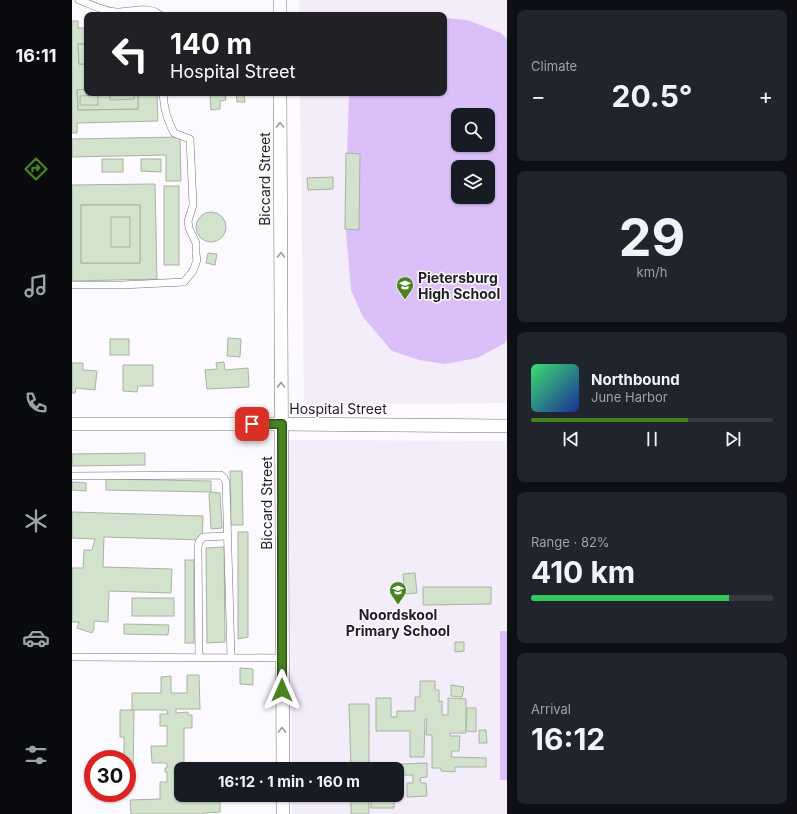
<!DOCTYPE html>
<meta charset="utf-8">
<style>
body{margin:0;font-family:Inter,sans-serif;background:#20242c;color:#f1f3f6;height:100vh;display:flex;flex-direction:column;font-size:15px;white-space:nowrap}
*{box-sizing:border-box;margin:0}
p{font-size:13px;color:#9ea1a6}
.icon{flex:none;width:22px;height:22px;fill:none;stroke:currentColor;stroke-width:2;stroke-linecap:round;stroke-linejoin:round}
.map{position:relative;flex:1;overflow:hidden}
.drawer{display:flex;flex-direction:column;gap:10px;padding:10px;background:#0d0f14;width:290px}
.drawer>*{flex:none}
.banner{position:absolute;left:12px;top:12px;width:363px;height:84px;border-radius:8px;box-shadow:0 1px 3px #0004;background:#202124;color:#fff;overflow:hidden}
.buttons{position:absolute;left:379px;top:108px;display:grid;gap:8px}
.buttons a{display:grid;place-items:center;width:44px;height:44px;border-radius:8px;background:#171b24;box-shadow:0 1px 3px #0004;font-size:20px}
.speed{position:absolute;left:12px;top:750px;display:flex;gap:8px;font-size:20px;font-weight:700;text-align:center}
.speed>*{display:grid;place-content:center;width:52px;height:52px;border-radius:50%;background:#171b24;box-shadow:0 1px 3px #0004;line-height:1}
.speed .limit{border:6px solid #d22;background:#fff;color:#111}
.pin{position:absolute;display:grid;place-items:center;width:34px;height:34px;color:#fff;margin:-17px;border-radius:8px;box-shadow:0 2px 6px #0006}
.me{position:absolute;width:44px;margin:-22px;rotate:0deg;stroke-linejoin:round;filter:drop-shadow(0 0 3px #0008)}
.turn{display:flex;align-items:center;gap:14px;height:84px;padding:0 20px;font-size:18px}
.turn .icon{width:52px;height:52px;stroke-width:2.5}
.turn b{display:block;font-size:28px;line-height:34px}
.big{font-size:30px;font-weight:700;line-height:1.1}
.drawer .tile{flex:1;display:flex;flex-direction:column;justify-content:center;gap:6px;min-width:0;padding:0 14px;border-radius:8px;background:#20242c}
.drawer .dial{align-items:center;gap:0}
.dial b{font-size:52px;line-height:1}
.song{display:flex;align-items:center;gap:12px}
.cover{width:48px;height:48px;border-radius:6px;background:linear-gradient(135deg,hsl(140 70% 55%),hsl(230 70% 35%))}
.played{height:4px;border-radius:2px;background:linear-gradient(90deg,#488320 65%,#363941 65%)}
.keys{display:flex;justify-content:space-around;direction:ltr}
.heat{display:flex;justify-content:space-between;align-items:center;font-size:22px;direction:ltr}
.charge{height:6px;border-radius:3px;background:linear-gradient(90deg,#34c759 82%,#363941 0)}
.trip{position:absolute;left:102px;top:762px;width:230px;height:40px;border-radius:8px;background:#171b24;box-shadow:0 1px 3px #0004;font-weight:700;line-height:40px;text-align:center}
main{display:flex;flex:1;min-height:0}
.tabs{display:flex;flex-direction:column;width:72px;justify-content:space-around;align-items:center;background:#090b0e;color:#9ea1a6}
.tabs .icon{width:28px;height:28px}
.tabs .current{color:#488320}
.tabs b{font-size:18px;color:#f1f3f6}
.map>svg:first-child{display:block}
</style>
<main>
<nav class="tabs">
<b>16:11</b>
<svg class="icon current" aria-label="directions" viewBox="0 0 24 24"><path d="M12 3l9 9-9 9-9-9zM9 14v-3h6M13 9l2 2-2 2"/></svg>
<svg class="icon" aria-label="music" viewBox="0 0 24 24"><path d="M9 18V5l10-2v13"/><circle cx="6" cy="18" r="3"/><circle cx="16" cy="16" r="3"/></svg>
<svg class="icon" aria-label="phone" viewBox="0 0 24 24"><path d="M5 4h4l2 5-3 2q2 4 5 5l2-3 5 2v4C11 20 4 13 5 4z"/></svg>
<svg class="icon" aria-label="climate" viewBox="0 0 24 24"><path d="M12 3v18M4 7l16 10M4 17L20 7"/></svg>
<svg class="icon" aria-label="car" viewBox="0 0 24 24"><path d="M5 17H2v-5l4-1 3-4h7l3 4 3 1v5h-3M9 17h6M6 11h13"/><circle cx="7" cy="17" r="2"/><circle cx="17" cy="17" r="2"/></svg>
<svg class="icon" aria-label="filters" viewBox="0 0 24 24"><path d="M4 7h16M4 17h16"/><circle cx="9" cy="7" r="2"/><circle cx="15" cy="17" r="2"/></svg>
</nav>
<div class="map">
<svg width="435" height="814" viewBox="0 0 435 814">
<rect width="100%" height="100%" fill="#fcfaff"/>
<!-- built -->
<g fill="#f2edf9" fill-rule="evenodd">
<path d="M227,0H435V403L232,405L228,93H372V15H227ZM386,115H416V145H386ZM386,167H416V197H386Z"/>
<polygon points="216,440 435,441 435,814 220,814 220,795 325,795 325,769 220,769"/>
</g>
<!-- green -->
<g fill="#dabff9" fill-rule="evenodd">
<path d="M372,18L395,20L429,33L435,39V339L433,343L405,358L373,364L347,360L320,351L291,317L279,290L273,221L277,93H372ZM386,115H416V145H386ZM386,167H416V197H386Z"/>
<rect x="428" y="631" width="7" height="149"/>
</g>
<!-- building -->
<g fill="#d3e2cd" stroke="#a6b4a0" fill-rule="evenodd">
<polygon points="0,21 6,21 6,28 15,28 15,44 6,44 7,64 15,64 15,89 5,90 6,110 66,109 66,93 85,93 86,121 5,123 5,133 0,133"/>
<polygon points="6,44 15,44 15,64 7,64"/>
<polygon points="15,89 15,93 66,93 66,109 6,110 5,90"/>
<polygon points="38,93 62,93 62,99 38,100"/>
<polygon points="138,93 153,93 154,100 148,101 148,109 139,110"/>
<polygon points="164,93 172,93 173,102 165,102"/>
<polygon points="26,95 26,105 8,105 8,96"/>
<polygon points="108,137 109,181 94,181 94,155 0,157 0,139"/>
<polygon points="274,153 288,154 287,230 273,229"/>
<rect x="30" y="159" width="21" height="13"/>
<polygon points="69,159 89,159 89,172 69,171"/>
<polygon points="261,177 261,189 236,190 235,178"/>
<path d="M83,184L85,279L0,281V185ZM9,205H68V263H9Z"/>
<rect x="92" y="186" width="15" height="79"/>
<rect x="9" y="205" width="59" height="58"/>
<circle cx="139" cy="227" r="15"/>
<rect x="39" y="217" width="19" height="30"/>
<polygon points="136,253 145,254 143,265 134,263"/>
<polygon points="156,338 169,339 168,357 155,356"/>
<rect x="38" y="339" width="19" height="16"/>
<polygon points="152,362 153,370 176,368 177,387 135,389 133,370 145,369 144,363"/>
<polygon points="0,363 11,363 11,370 25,371 23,390 4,388 3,393 0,393"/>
<polygon points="51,365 81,365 81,386 66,386 65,392 51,391"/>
<polygon points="73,453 73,465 0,466 0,454"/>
<polygon points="158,471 170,471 171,525 159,525"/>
<polygon points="34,479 139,481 139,492 34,490"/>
<polygon points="0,482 14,483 14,491 0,490"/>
<polygon points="139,492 148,493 150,528 139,529 137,494"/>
<polygon points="0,512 131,516 130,540 32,537 31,567 100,569 99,593 37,591 36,622 22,621 22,629 20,633 5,628 7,622 0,622 0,568 11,568 12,550 20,550 23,539 0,538"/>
<polygon points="166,532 176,532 176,637 166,639"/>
<polygon points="152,547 153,642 135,643 134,548"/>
<rect x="113" y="560" width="9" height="83"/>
<polygon points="343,573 345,593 333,594 331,574"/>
<polygon points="351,587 419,587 419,604 351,605"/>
<rect x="60" y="598" width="42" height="18"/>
<polygon points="52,624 97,625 96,635 52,634"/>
<polygon points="383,642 392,642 392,651 383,652"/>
<polygon points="168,668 181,669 181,685 168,684"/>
<polygon points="115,675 127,675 128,709 104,709 104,713 116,712 116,715 120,715 120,728 112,728 112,769 109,769 109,795 118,795 118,798 105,798 148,797 148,812 131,813 131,814 59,814 58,800 88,799 88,782 95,782 95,772 93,772 93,768 95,768 95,763 80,763 79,746 95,746 95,726 88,726 88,714 96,714 95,710 60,710 60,693 89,693 89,677 99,676 99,693 115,693"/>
<polygon points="348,681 363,681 363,690 367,690 367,702 370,701 370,715 376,715 376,698 394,699 394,733 378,733 378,736 388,736 387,751 380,751 379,757 414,758 414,767 383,767 383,772 369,771 369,768 360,768 360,735 354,735 355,719 353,719 352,757 338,757 338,731 304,731 304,698 319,698 319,717 325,717 325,711 343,711 343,697 348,697"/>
<polygon points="379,685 392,687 390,697 379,696"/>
<polygon points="277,704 297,704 297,769 279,769"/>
<polygon points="395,708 404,708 404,732 394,731"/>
<polygon points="48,710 62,710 61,783 55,783 55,759 52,759 52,737 48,737"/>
<polygon points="407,730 414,730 415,743 407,743"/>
<polygon points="355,763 355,777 348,778 349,783 354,783 355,796 335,797 335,783 341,783 341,775 330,775 329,764"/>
<rect x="279" y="795" width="18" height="19"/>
<polygon points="299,796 322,797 322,808 299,808"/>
</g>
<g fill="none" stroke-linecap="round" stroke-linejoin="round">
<!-- service casing -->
<g stroke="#756c80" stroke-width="8">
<g id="service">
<path d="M7,0C18,4 33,12 45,12C58,12 77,5 88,15"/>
<path d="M0,285H50L112,282L121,271L125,260L124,254V243L117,228L116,221L121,205L118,139L102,133C95,119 92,109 91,93"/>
<polyline points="0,476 149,475 152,478 154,482 159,657"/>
<polyline points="0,657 210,658"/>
<polyline points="127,657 126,547 127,542 131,537 155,536"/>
</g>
</g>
<!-- minor casing -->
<g stroke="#756c80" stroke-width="14">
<g id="minor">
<polyline points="208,0 208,15"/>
<polyline points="208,93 211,769"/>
<polyline points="0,424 210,424 435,426"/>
<polyline points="211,795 211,814"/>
</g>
</g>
<!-- service -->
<use href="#service" stroke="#fff" stroke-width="7"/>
<!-- minor -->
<use href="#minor" stroke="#fff" stroke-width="13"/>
</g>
<!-- one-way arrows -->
<defs><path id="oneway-chevron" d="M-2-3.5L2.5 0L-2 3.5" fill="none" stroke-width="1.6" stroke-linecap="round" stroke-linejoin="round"/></defs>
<g stroke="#9b999d">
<use href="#oneway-chevron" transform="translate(208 125) rotate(-90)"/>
<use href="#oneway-chevron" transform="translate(209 255) rotate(-90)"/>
<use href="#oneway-chevron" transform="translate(209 385) rotate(-90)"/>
<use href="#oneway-chevron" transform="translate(210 730) rotate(-90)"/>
</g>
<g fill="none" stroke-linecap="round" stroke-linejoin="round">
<!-- route casing -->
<g stroke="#2f5515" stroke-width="10">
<polyline id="route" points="180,424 210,424 210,690"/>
</g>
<!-- route -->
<use href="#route" stroke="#488320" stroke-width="7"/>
</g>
<!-- icons -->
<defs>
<g id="school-pin" transform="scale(0.9)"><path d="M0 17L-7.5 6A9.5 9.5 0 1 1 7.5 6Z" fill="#488320" stroke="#fcfaff"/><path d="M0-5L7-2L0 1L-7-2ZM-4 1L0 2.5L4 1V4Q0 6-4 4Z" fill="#fff"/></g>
</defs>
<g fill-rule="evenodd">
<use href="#school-pin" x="333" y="285"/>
<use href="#school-pin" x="326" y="590"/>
</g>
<g text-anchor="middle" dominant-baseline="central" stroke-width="3" stroke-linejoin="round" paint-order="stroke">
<!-- street labels -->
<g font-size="14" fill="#211d25" stroke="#fcfaff">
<text transform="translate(192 179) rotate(-90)">Biccard Street</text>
<text x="266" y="408">Hospital Street</text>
<text transform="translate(194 503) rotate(-90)">Biccard Street</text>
</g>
<!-- poi labels -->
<g font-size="14" font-weight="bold" fill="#211d25" stroke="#fcfaff" text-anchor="start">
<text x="346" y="277">Pietersburg<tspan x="346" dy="16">High School</tspan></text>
<text x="326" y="614" text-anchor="middle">Noordskool<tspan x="326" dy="16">Primary School</tspan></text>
</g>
</g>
</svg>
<div class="buttons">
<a><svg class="icon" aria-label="search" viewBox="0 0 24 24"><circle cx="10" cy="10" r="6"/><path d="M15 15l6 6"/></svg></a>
<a><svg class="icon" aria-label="layers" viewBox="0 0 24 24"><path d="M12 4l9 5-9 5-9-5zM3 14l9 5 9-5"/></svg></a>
</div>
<div class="speed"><div class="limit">30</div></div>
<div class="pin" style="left:180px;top:424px;background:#d93025"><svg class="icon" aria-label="arrive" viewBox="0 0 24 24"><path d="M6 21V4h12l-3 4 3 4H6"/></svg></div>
<svg class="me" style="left:210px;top:690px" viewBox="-20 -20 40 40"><path d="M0-17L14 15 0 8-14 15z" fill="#488320" stroke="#fff" stroke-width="4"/></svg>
<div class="trip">16:12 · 1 min · 160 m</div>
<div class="banner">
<div class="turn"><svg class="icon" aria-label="left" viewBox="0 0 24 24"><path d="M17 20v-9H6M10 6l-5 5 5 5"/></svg><div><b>140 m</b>Hospital Street</div></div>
</div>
</div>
<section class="drawer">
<div class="tile"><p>Climate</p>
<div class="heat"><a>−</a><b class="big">20.5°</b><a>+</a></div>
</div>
<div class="tile dial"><b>29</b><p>km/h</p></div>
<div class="tile">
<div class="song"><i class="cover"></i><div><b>Northbound</b><p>June Harbor</p></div></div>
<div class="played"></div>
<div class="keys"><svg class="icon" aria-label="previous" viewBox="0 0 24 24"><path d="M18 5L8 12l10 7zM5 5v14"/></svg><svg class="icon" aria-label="pause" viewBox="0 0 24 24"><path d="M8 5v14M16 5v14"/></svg><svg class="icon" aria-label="next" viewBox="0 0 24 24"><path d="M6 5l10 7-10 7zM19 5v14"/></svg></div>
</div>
<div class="tile"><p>Range · 82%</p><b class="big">410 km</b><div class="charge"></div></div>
<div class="tile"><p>Arrival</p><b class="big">16:12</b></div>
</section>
</main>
